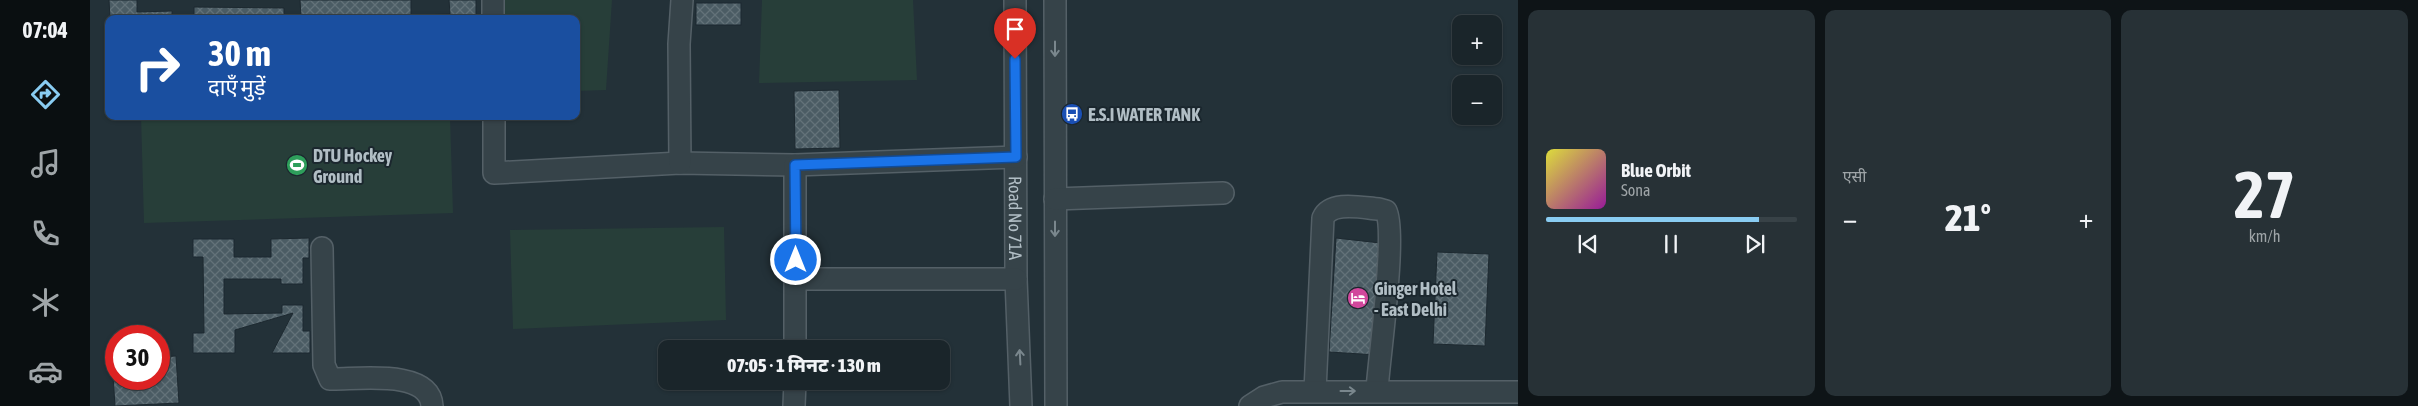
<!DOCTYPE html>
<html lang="hi">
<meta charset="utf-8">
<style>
body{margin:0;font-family:"Asap Condensed","Noto Sans Devanagari",sans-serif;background:#273136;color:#f1f3f6;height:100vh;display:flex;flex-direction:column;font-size:19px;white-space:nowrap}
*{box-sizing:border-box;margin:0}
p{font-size:16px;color:#9fa5a8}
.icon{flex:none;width:28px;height:28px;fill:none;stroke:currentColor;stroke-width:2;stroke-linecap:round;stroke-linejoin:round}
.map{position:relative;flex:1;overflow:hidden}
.side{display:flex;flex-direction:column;gap:10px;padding:10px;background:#0e1417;width:900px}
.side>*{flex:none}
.top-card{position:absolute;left:15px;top:15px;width:475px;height:105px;border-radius:10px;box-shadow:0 1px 4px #0004,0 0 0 1px #384247;background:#1a4fa0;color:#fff;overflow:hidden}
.controls{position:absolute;left:1362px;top:15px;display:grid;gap:10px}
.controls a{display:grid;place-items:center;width:50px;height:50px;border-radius:10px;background:#1a252a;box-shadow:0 1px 4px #0004,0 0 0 1px #384247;font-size:25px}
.speed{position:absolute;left:15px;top:325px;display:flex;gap:10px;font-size:25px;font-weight:700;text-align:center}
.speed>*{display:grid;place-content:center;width:65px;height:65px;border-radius:50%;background:#1a252a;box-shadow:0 1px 4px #0004,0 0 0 1px #384247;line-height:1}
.speed .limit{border:8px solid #d22;background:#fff;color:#111}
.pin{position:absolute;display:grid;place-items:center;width:42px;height:42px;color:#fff;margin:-51px -21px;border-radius:50% 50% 50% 0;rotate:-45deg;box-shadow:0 0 5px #0007}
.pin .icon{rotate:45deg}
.me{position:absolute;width:55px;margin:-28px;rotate:0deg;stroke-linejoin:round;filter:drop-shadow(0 0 4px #0008)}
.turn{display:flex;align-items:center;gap:18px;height:105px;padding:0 20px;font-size:22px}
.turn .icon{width:65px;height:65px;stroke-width:2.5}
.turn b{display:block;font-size:35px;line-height:42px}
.big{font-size:38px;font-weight:800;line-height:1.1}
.side .card{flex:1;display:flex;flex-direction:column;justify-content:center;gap:8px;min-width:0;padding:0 18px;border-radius:10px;background:#273136}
.side .dial{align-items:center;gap:0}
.dial b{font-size:65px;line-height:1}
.song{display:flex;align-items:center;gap:15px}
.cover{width:60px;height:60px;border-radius:8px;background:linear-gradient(135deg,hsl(60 70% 55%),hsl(300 70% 35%))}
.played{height:5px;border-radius:2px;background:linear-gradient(90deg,#89ccf2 85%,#384247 85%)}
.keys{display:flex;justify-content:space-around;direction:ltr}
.heat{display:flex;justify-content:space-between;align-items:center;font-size:28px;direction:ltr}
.side .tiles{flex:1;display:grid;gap:10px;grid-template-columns:repeat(3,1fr)}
.trip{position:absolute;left:568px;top:340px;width:292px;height:50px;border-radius:10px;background:#1a252a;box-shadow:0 1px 4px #0004,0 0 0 1px #384247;font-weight:800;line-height:50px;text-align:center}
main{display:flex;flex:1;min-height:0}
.dock{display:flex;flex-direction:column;width:90px;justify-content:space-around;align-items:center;background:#0a0f11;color:#9fa5a8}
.dock .icon{width:35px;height:35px}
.dock .selected{color:#89ccf2}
.dock b{font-size:22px;color:#f1f3f6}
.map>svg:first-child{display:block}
</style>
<main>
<nav class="dock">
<b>07:04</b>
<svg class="icon selected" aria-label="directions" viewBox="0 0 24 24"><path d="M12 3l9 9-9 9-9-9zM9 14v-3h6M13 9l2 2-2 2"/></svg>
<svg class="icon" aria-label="music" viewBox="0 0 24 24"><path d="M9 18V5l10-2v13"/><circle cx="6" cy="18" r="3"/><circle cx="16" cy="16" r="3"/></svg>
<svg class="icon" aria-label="phone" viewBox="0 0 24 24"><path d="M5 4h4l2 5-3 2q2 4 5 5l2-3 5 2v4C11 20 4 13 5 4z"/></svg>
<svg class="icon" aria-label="climate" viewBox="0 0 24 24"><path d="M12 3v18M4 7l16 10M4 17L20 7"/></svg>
<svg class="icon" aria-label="car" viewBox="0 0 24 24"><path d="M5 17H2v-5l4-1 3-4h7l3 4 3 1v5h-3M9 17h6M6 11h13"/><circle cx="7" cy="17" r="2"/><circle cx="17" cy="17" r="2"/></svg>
</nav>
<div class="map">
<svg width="1428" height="406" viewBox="0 0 1428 406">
<defs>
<pattern id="building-cross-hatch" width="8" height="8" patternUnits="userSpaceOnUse" patternTransform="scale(1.25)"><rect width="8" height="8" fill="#4b5c64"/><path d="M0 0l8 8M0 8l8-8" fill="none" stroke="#637279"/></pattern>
</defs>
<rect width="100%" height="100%" fill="#233138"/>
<!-- green -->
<g fill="#273e39">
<polygon points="413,0 522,0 516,90 486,91 486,19 412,19"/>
<polygon points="672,0 823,0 827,80 669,83"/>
<polygon points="51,116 360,116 363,213 54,223"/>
<polygon points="634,227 636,320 423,329 420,230"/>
</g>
<!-- building -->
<g fill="url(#building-cross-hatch)" stroke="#1d2930">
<polygon points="19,0 47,0 47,12 82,11 82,19 20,19"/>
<polygon points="210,0 321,0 321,15 211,17"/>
<polygon points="359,0 386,0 386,19 267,19 267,17 360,14"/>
<rect x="606" y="3" width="45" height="22"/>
<polygon points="104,7 194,8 194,19 104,19"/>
<polygon points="749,90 750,148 705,149 704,91"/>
<polygon points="219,238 219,258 213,258 213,284 191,284 191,279 134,279 134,314 192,313 192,305 213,305 213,331 220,331 220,353 182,353 203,313 145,330 145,353 103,353 103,333 114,333 113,257 103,257 103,239 144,239 144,257 181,257 181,239"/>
<polygon points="1246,238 1299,244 1287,355 1239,352"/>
<polygon points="1347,252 1399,254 1395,346 1343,344"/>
<polygon points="86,356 89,403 25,406 22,360 26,360 26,379 69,379 69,357"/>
</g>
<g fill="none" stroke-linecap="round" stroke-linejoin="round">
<!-- minor casing -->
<g stroke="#546067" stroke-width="24">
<g id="minor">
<polyline points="403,0 403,19"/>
<path id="s1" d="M925,0L926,279L931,406"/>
<polyline points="965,0 966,406"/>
<polyline points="404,116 404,173 590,163 705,165 926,157"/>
<polyline points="590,163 589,44 592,0"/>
<polyline points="965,199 1133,193"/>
<path d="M232,248L234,365L240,379C265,380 340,368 342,406"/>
<polyline points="706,279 926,279"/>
<polyline points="705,349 705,165"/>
<path d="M1225,391L1233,218C1241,200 1273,208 1289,209L1296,211C1307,233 1289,358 1287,390"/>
<polyline points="704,406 705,381"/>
<polyline points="1160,406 1174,397 1192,392 1428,392"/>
</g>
</g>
<!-- minor -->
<use href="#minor" stroke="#364349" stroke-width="21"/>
</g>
<!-- one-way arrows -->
<defs><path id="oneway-shaft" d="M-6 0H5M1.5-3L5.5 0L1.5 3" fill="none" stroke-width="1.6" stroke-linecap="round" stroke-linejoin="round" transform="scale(1.25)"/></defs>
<g stroke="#7a878d">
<use href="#oneway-shaft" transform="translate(965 49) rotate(90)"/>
<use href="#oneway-shaft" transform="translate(965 229) rotate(90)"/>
<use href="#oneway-shaft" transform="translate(930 357) rotate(-93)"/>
<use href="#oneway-shaft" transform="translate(1258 391)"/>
</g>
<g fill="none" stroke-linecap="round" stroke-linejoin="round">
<!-- route casing -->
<g stroke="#114b97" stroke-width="12">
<polyline id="route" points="706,260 705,165 926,157 925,59"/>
</g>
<!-- route -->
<use href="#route" stroke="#1a73e8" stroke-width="9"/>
</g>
<!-- icons -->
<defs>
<g id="bus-disc" transform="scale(1.125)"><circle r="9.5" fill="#1a4fb4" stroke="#1b272e"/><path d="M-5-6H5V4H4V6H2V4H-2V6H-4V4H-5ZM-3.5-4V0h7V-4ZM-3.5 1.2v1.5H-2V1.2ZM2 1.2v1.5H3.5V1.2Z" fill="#fff"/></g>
<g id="stadium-disc" transform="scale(1.125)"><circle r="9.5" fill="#2e9e5b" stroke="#1b272e"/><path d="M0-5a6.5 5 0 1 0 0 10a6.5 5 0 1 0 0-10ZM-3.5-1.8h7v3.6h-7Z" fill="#fff"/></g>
<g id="hotel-disc" transform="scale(1.125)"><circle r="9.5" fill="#d1479c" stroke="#1b272e"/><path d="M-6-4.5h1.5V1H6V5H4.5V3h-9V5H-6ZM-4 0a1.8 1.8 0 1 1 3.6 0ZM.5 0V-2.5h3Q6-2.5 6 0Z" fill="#fff"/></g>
</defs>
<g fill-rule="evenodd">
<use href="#bus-disc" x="982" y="114"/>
<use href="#stadium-disc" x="207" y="165"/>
<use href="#hotel-disc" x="1268" y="298"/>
</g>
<g text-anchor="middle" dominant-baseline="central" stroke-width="4" stroke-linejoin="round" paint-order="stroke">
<!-- poi labels -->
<g font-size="18" font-weight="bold" fill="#b1bec5" stroke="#1b272e" text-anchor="start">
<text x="998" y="114">E.S.I WATER TANK</text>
<text x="223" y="155">DTU Hockey<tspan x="223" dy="21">Ground</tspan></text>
<text x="1284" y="288">Ginger Hotel<tspan x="1284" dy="21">- East Delhi</tspan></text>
</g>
<!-- street labels -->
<g font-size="18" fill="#b1bec5" stroke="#1b272e">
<text stroke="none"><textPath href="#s1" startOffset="218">Road No 71A</textPath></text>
</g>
</g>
</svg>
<div class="controls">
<a>+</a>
<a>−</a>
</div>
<div class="speed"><div class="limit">30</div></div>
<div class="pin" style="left:925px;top:59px;background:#d93025"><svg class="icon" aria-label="arrive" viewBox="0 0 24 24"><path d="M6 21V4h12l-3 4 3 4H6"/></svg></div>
<svg class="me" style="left:706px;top:260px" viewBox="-20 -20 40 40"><circle r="17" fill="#1a73e8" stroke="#fff" stroke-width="3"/><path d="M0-11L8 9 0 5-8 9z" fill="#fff"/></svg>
<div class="trip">07:05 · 1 मिनट · 130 m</div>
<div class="top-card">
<div class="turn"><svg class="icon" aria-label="right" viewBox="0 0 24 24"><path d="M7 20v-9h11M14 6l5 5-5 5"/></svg><div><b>30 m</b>दाएँ मुड़ें</div></div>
</div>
</div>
<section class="side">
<div class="tiles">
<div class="card">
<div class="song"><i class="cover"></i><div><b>Blue Orbit</b><p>Sona</p></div></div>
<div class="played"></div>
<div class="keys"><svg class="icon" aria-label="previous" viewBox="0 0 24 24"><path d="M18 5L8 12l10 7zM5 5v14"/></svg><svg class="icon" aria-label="pause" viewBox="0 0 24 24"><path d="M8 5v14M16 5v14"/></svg><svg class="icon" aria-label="next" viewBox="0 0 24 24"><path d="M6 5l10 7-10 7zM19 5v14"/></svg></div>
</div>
<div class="card"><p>एसी</p>
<div class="heat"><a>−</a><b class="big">21°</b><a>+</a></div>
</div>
<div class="card dial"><b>27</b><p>km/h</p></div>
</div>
</section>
</main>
